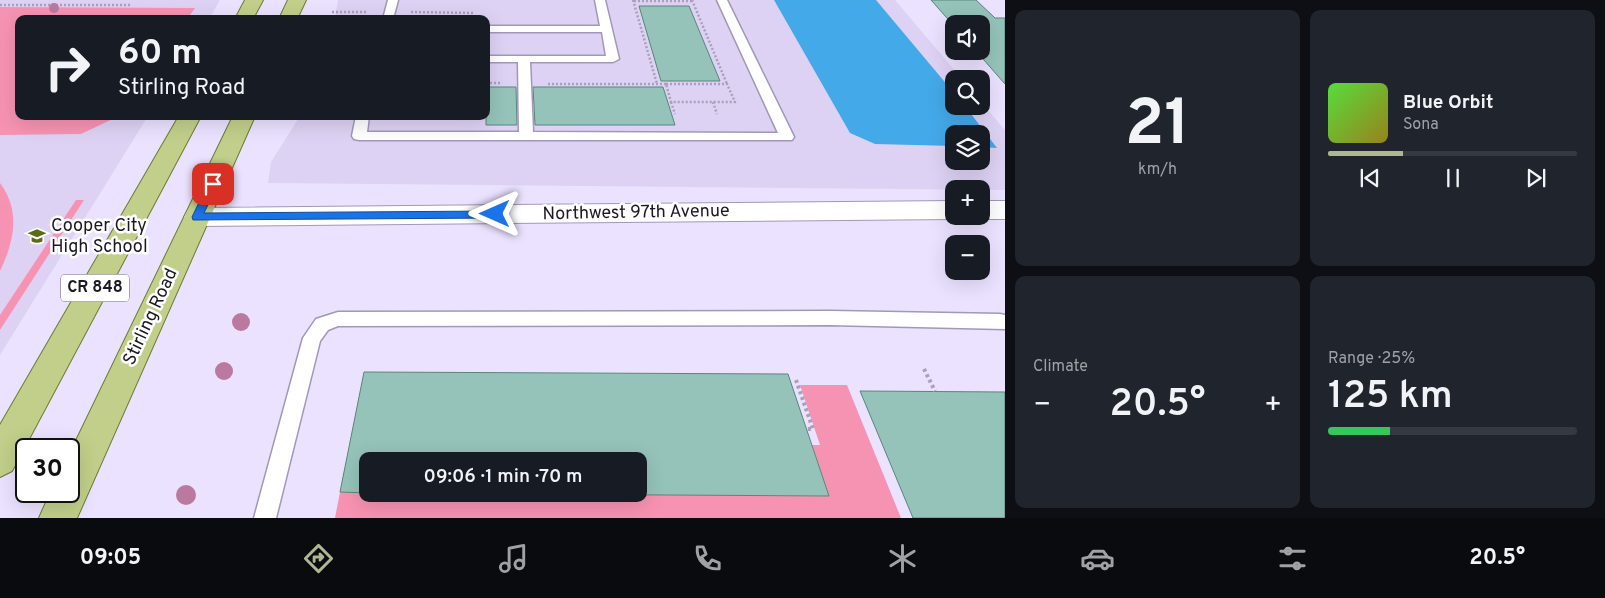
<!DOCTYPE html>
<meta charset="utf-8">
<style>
body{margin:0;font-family:Overpass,sans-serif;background:#20242c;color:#f1f3f6;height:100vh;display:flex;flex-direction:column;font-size:19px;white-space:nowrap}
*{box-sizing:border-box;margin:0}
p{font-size:16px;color:#9ea1a6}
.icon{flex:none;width:28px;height:28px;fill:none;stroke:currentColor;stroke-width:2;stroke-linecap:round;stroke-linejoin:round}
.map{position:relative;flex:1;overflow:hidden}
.drawer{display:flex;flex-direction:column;gap:10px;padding:10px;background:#0d0f14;width:600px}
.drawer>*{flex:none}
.top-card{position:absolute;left:15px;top:15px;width:475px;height:105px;border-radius:10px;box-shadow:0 5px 20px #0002;background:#171b24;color:#f1f3f6;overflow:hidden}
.controls{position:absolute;left:945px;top:15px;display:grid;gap:10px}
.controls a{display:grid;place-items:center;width:45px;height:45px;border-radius:10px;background:#171b24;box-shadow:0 5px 20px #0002;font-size:25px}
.speed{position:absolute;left:15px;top:438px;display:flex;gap:10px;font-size:25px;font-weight:700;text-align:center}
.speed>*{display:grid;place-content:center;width:65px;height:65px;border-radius:50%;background:#171b24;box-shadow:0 5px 20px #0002;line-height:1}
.speed .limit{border:2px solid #111;border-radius:8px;background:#fff;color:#111}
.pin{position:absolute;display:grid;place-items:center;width:42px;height:42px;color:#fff;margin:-21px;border-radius:10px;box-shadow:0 2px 8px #0006}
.me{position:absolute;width:55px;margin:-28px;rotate:270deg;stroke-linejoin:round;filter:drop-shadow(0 0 4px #0008)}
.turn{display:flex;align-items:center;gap:18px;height:105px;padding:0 20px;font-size:22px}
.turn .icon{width:65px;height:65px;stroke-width:2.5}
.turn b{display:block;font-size:35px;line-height:42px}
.big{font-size:38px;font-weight:600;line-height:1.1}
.drawer .widget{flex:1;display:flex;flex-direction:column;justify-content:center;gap:8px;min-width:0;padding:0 18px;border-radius:10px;background:#20242c}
.drawer .dial{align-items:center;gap:0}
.dial b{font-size:65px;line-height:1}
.song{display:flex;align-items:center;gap:15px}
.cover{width:60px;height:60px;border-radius:8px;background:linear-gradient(135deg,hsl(110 70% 55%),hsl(50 70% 35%))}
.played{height:5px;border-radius:2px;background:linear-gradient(90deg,#aeb692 30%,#363941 30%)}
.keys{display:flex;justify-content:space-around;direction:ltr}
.heat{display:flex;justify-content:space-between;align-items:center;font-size:28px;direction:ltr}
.charge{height:8px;border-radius:4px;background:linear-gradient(90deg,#34c759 25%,#363941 0)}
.drawer .tiles{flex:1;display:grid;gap:10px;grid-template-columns:repeat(2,1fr)}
.trip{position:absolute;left:359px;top:452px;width:288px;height:50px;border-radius:10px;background:#171b24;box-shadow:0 5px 20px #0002;font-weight:600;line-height:50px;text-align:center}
.tabs{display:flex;height:80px;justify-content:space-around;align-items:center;background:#090b0e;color:#9ea1a6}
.tabs .icon{width:35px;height:35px}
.tabs .current{color:#aeb692}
.tabs b{font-size:22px;color:#f1f3f6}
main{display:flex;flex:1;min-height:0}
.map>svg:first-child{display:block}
</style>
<main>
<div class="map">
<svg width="1005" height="518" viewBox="0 0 1005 518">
<rect width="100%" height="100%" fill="#ebe2ff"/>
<!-- built -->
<g fill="#ddd2f3" fill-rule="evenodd">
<polygon points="0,0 220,0 209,19 19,19 19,116 148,116 0,355"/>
<path d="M338,0H895L962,79H954V106H981V102L1005,130V190L268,183L271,162L300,116H486V19H335ZM954,134H981V161H954Z"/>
</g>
<!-- green -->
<g fill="#f793b2">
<polygon points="0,7 195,8 187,19 19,19 19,116 119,116 81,134 0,135"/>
<path d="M0,183C21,211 14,242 0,271Z"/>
<polygon points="76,200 84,200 0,330 0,315"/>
<polygon points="800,385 847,385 901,518 335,518 340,492 829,496 812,445 820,445"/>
</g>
<!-- water -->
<polygon fill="#44a9e9" points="774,0 876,0 954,93 954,106 965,106 997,148 981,147 981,134 954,134 954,146 875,144 850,133"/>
<!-- building -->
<g fill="#95c3b9" stroke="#5a857c">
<polygon points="931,0 976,0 995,18 1005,18 1005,84 976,51 981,51 981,24 954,24 954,26"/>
<polygon points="639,6 689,6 720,81 661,81"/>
<polygon points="486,87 516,87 517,125 486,125"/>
<polygon points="533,87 663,87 675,125 535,125"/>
<polygon points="364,372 788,374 829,496 503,494 638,494 638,461 368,461 368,493 340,492"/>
<polygon points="860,391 1005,392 1005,518 913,518"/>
</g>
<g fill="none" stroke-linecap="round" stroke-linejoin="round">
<!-- service casing -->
<g stroke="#a297b9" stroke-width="3">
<g id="service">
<polygon points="388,0 398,0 393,19 383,19"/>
<polygon points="595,0 605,0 619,59 613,62 530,62 533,132 778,133 717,0 727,0 794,137 792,140 359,140 354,139 352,136 356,116 369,116 367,132 519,132 518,62 486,62 486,56 606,56 602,32 486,32 486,26 600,26"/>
<polygon points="830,311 1000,314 1005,315 1005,329 830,325 338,326 328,330 320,341 276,518 254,518 303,338 316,319 338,312"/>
</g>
</g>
<!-- minor casing -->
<g stroke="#a297b9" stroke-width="2">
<g id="minor">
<polygon points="954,201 954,216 963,216 954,219 197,226 188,224 184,217 188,210 197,208"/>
<polygon points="981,201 1005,201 1005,219 981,219 972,217 981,216"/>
</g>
</g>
<!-- primary casing -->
<g stroke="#6c7a34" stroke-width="2">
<g id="primary">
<polygon points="245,0 263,0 253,19 235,19"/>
<polygon points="288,0 306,0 297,19 279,19"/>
<polygon points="179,116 201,116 12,471 0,477 0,425"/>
<polygon points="233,116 255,116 77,518 39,518 51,491 69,491 69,455"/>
</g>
</g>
<!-- path-far1 -->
<g stroke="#a8a1b8" stroke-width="2.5" stroke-dasharray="2 2" stroke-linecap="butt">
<polyline points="633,0 657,84"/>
<polyline points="692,0 727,84"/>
<polyline points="634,1 692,1"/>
<polyline points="0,5 130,5"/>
<polyline points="332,12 367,12"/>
<polyline points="411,12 475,13"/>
<polyline points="486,83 501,83"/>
<polyline points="548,84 666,84"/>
<polygon points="666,84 727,84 735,102 671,102"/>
<polyline points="671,102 675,114"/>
<polyline points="713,102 717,114"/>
</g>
<!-- path -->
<g stroke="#a8a1b8" stroke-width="4" stroke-dasharray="3 3" stroke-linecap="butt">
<polyline points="924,369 935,391"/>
<polyline points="796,380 813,429 806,429"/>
</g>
<!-- service -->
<use href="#service" fill="#fff" fill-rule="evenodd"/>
<!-- minor -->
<use href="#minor" fill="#fff" fill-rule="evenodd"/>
<!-- primary -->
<use href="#primary" fill="#c1cf8a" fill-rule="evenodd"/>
</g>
<!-- trees -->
<g fill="#bc79a0">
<circle cx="54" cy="8" r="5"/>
<circle cx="241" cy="322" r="9"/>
<circle cx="224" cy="371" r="9"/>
<circle cx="186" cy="495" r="10"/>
</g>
<!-- route -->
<polygon fill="#1a73e8" stroke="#114b97" points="213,180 218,184 204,213 495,211 500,214 495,218 193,220 192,217 208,184"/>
<!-- icons -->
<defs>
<g id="school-bare" transform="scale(1.35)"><path d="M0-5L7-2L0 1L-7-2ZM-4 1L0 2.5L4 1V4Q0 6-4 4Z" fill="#5b6b17" stroke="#fff" stroke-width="2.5" paint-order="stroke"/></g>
</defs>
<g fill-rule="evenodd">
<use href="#school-bare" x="37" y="236"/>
</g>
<g text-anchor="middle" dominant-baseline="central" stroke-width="5" stroke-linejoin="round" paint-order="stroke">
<!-- shield labels -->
<rect fill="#fff" stroke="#605d66" stroke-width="1" x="61" y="274.5" width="68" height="27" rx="4"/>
<g font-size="16" font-weight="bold" fill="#1c1824">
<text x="95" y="288">CR 848</text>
</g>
<!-- street labels -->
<g font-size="18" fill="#1c1824" stroke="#fff">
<text transform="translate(636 213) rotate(-1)">Northwest 97th Avenue</text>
<text transform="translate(151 317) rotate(-65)">Stirling Road</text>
</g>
<!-- poi labels -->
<g font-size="18" fill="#1c1824" stroke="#fff" text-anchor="start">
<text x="51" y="226">Cooper City<tspan x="51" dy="21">High School</tspan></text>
</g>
</g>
</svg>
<div class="controls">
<a><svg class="icon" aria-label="sound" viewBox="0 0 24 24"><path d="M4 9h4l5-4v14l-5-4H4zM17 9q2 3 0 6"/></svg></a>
<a><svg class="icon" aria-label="search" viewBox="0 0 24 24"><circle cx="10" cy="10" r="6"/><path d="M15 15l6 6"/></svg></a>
<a><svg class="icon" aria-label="layers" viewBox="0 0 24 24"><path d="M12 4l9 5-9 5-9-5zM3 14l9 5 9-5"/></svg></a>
<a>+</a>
<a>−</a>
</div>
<div class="speed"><div class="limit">30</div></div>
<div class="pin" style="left:213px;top:184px;background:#d93025"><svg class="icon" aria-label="arrive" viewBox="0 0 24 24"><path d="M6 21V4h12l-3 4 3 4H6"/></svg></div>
<svg class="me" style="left:495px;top:214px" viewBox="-20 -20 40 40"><path d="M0-17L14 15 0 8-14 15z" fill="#1a73e8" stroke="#fff" stroke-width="4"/></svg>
<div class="trip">09:06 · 1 min · 70 m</div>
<div class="top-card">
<div class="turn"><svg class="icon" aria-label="right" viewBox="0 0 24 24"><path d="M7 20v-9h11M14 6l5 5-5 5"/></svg><div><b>60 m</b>Stirling Road</div></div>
</div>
</div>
<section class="drawer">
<div class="tiles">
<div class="widget dial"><b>21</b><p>km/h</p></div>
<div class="widget">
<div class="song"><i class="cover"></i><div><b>Blue Orbit</b><p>Sona</p></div></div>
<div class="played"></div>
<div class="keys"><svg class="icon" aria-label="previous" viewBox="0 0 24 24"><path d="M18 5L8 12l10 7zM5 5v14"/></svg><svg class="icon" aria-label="pause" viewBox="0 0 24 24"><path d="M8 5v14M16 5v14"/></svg><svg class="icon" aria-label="next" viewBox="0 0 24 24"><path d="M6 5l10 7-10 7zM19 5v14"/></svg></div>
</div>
<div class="widget"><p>Climate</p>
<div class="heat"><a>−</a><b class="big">20.5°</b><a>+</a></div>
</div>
<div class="widget"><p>Range · 25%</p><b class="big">125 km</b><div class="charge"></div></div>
</div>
</section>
</main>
<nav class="tabs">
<b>09:05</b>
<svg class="icon current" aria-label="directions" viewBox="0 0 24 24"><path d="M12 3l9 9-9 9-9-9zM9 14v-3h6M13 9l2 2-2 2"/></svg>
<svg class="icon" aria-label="music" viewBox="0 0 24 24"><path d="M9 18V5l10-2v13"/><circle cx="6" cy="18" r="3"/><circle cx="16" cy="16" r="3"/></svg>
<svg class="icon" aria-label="phone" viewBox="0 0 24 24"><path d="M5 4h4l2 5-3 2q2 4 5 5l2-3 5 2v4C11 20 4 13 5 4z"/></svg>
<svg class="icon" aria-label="climate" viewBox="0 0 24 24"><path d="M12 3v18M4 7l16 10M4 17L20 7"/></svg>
<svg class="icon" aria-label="car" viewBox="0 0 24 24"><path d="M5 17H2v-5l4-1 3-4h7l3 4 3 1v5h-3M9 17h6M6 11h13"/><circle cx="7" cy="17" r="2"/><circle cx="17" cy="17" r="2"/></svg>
<svg class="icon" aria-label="filters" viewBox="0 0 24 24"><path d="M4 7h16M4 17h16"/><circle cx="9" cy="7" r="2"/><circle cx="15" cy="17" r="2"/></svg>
<b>20.5°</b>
</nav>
